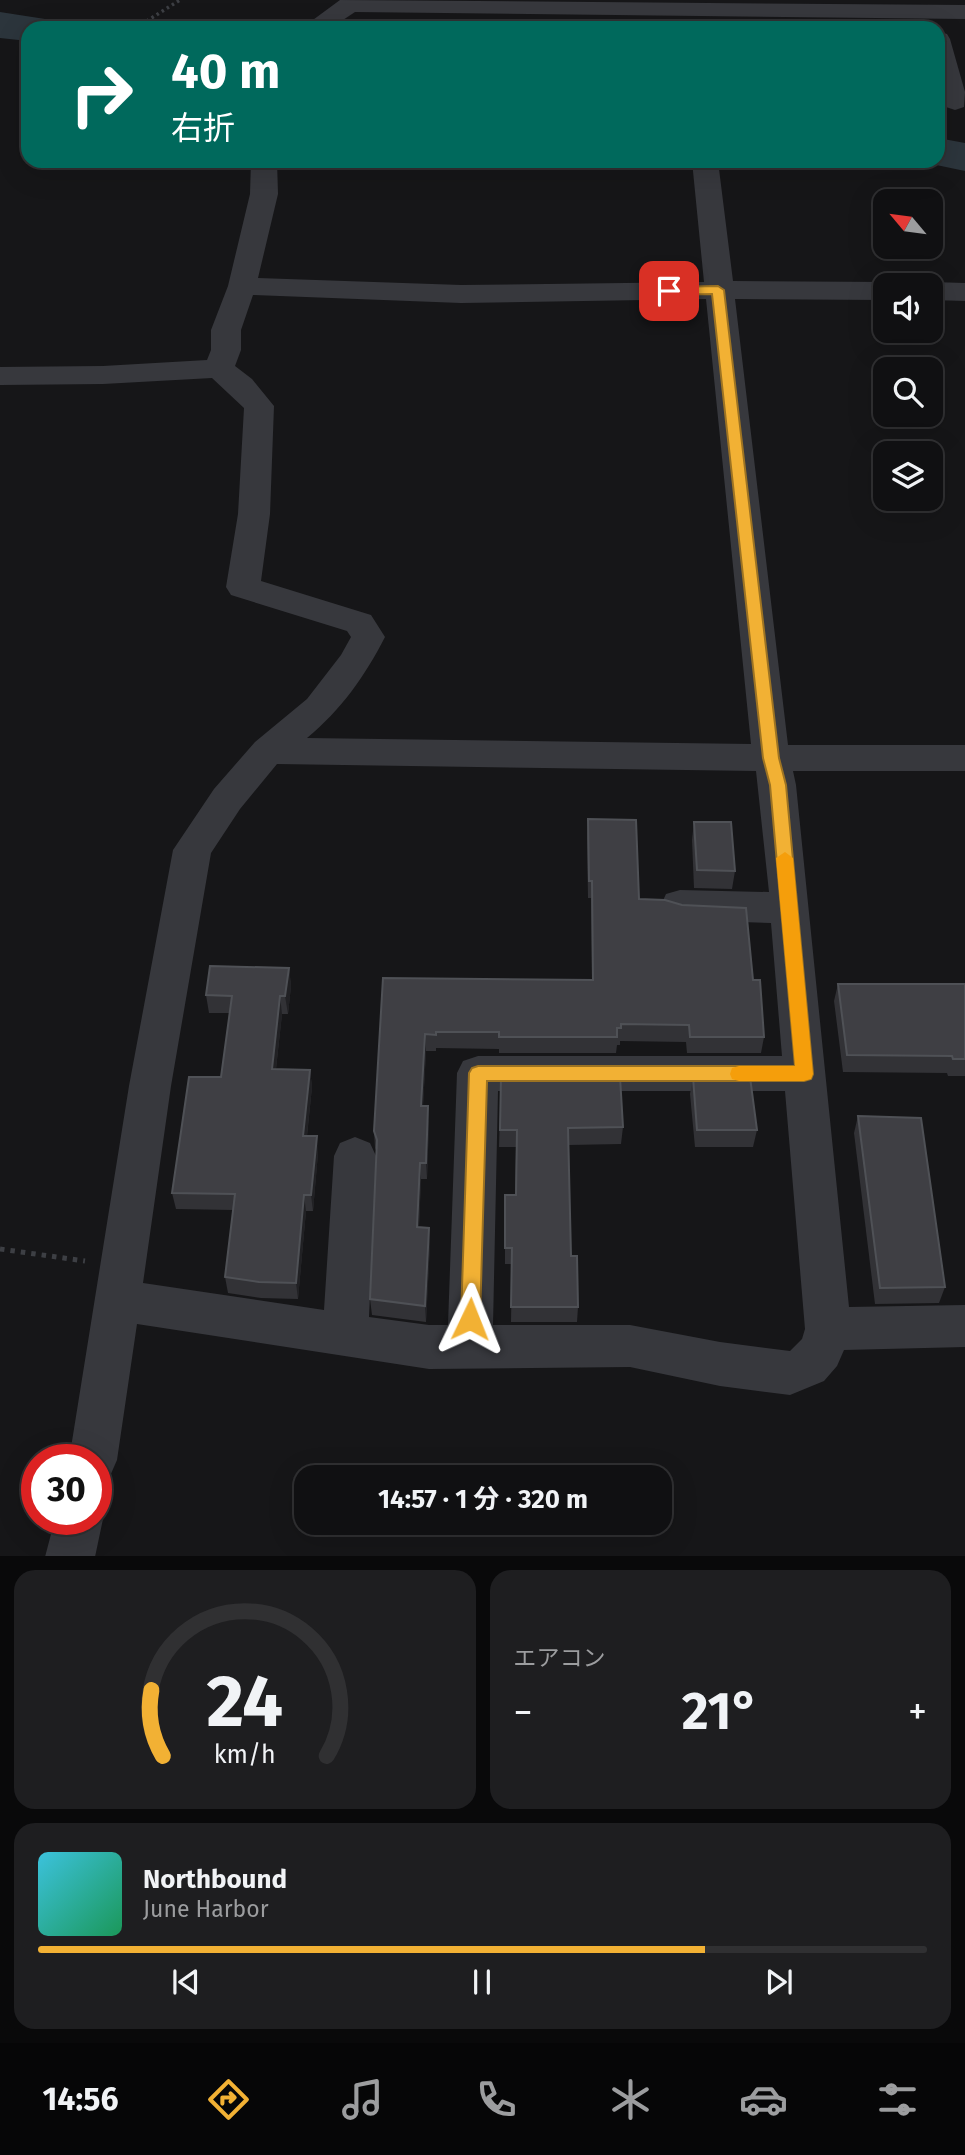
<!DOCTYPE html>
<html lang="ja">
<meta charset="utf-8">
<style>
body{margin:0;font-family:"Fira Sans","Noto Sans JP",sans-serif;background:#1e1e20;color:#f1f3f6;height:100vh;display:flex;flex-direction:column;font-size:26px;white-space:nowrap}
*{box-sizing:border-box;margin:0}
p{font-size:23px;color:#9c9d9f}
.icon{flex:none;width:38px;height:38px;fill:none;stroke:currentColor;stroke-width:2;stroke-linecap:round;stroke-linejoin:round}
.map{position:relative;height:1556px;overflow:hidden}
.sheet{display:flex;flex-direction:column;gap:14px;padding:14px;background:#09090a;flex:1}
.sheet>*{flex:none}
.top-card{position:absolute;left:21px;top:21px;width:924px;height:147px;border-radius:21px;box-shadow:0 7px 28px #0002,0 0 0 2px #303032;background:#00695c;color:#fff;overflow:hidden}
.needle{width:46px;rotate:299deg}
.buttons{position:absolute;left:873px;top:189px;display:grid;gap:14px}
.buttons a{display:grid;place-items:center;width:70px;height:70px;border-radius:14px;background:#101012;box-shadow:0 7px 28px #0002,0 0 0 2px #303032;font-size:35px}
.speed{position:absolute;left:21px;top:1444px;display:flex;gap:14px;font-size:35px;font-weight:700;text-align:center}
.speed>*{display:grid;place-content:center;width:91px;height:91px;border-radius:50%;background:#101012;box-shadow:0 7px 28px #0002,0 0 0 2px #303032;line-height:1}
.speed .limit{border:10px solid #d22;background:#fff;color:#111}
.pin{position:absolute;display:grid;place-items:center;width:60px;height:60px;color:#fff;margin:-30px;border-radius:14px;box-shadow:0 4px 10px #0006}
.me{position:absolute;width:77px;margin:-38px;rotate:2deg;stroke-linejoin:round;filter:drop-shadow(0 0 5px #0008)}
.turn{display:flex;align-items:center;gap:24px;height:147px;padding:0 35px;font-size:32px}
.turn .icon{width:91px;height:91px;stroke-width:2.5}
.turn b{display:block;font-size:49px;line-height:60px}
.big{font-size:52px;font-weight:700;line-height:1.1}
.sheet .widget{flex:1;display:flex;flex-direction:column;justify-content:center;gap:10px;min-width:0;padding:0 24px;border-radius:21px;background:#1e1e20}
.sheet .dial{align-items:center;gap:0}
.dial svg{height:182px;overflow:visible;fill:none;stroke:#303032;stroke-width:7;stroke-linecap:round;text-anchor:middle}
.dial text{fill:#f1f3f6;stroke:none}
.song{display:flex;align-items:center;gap:21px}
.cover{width:84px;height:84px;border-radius:10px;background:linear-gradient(135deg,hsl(190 70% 55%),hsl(150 70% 35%))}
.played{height:7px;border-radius:4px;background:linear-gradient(90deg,#f2b134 75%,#303032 75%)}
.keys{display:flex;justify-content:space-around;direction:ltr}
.heat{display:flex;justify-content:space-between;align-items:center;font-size:38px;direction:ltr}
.sheet .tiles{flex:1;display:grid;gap:14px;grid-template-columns:1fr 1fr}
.widget:last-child{grid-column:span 2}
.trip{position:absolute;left:294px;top:1465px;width:378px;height:70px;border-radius:21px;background:#101012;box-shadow:0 7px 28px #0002,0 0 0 2px #303032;font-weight:700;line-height:70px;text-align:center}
.dock{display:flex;height:112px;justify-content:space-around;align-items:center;background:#060607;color:#9c9d9f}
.dock .icon{width:49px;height:49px}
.dock .on{color:#f2b134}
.dock b{font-size:32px;color:#f1f3f6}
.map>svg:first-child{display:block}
</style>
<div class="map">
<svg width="965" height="1557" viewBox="0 0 965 1557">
<rect width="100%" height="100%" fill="#161618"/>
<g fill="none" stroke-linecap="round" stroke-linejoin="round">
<!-- river -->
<g fill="#2c353c" fill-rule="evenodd">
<polygon points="0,12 45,19 51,28 28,28 28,41 0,38"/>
<polygon points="938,138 965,143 965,171 922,162 938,161"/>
</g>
<!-- path-far1 -->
<polyline stroke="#3d3f44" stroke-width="3.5" stroke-dasharray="2.5 3.5" stroke-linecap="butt" points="154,28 142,24 180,0"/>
<!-- path -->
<polyline stroke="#3d3f44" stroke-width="5" stroke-dasharray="4.5 6" stroke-linecap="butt" points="0,1249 85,1261"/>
<!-- minor -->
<g fill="#37383d" fill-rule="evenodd">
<polygon points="340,0 965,5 965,19 355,12 331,28 302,28"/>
<path d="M938,32L947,34L950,39L965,92L964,107L955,110L946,107C932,87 938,55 938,32Z"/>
<path d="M251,161H277L278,194L258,278L461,285L704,282L692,161H718L733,281L886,282L896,285H886V300L735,299L788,745H965V771H793L796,785L849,1307L965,1305V1347L844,1350L837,1366L824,1381L790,1395L720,1386L630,1367L429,1369L137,1324L117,1460L110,1476L96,1482V1460H69L129,1086L173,850L214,789L255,742L307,699L341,655L351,637L347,631L231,595L226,587L238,514L244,408L212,378L103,384L0,385V367L103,366L207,360L211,350V330L228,286L250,194ZM253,295L461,303L706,299L751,744L307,738C341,710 365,676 385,637L371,615L261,581L270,514L274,406L252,379L235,366L241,350V330ZM277,764L756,771L769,892L680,890L666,894L661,905L666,916L680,920L771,923L782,1056H478L463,1061L457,1073L448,1325H429L369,1317L376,1156L370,1143L355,1137L340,1143L334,1156L324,1310L143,1283L171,1086L211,853L240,809ZM498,1091H785L805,1329L802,1339L790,1351L720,1342L630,1325H493Z"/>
<polygon points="931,282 965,283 965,301 931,300 931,285 921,285"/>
<polygon points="96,1502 103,1519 95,1557 45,1557 55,1519 96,1519"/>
</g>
</g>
<!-- wall -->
<g fill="#323236">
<polygon points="588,819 639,899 753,980 764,1037 761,1053 687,1053 686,1042 620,1041 620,1045 617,1045 616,1053 499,1053 499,1049 436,1048 436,1051 426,1051 423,1106 429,1123 427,1179 421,1179 419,1227 430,1243 426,1322 372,1315 370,1299 377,1152 375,1148 374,1131 383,978 592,980 591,898 588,898 587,837"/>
<polygon points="694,822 735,871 732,889 694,888 692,840"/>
<polygon points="289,968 291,986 288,1014 282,1014 276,1069 310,1070 312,1087 307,1136 318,1153 313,1211 306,1211 298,1299 261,1298 228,1293 225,1277 233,1210 176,1209 172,1193 221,1077 230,1013 209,1013 206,995"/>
<polygon points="838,984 965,984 965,1076 948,1076 947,1073 843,1072 834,1001"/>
<polygon points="501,1077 623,1127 621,1144 569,1145 571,1256 578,1307 577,1322 511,1322 512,1264 505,1264 505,1195 515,1195 516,1147 499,1147"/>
<polygon points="693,1077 757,1130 753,1147 695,1147 690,1094"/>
<polygon points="858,1116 945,1287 939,1303 875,1304 854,1133"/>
</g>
<!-- shaded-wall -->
<g fill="#212124">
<polygon points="289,968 291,986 288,1014 285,996"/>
<polygon points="280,996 282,1014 274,1086 272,1069"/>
<polygon points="425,1034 426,1051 422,1123 421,1106"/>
<polygon points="310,1070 312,1087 305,1153 303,1136"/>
<polygon points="428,1106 429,1123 427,1179 426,1163"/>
<polygon points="317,1136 318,1153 313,1211 311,1195"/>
<polygon points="420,1163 421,1179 418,1243 417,1227"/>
<polygon points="304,1195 306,1211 298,1299 296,1283"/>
<polygon points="429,1228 430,1243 426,1322 425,1306"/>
</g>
<!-- building -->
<g fill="#3f3f44" stroke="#4f5156" stroke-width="2">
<polygon points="588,819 636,820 639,899 665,900 682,905 746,908 753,980 760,980 764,1037 690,1037 689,1025 621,1024 621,1028 617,1028 617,1037 499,1037 499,1032 436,1032 436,1035 425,1034 421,1106 428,1106 426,1163 420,1163 417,1227 429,1228 425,1306 370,1299 377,1140 374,1131 383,978 593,980 592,881 589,881"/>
<polygon points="694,822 731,822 735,871 697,870"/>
<polygon points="210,966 289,968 285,996 280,996 272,1069 310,1070 303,1136 317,1136 311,1195 304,1195 296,1283 259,1282 225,1277 235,1194 172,1193 189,1077 221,1077 232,996 206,995"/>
<polygon points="838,984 965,984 965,1059 953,1059 952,1056 847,1055"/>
<polygon points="501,1077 620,1077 623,1127 568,1128 571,1256 577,1256 578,1307 511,1307 512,1248 505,1248 505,1195 516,1195 517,1130 500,1130"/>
<polygon points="693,1077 750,1077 757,1130 697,1130"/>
<polygon points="858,1116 921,1118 945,1287 880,1288"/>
</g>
<!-- route -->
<polygon fill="#f2b134" stroke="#9d7322" stroke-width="2" points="718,286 724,290 779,758 786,785 813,1074 811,1079 804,1081 487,1081 480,1319 477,1325 470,1328 463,1325 461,1319 469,1073 472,1068 478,1066 795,1066 770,785 763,758 712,294 669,295 663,291 669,287"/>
<!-- slow -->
<polygon fill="#f59e0b" points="785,852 793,858 813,1074 811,1079 804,1081 739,1081 732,1079 730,1074 732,1068 739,1066 795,1066 776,858"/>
</svg>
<div class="buttons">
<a><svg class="needle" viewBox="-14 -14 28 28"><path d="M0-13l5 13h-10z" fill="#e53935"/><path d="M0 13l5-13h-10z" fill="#9c9d9f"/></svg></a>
<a><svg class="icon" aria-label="sound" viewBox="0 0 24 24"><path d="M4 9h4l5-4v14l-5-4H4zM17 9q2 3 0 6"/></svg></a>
<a><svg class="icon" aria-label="search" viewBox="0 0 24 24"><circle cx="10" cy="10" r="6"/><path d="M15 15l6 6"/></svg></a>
<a><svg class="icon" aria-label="layers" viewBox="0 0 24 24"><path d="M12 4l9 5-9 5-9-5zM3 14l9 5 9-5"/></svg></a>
</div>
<div class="speed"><div class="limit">30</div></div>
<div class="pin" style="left:669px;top:291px;background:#d93025"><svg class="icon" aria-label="arrive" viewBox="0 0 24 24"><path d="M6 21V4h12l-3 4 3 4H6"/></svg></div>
<svg class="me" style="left:470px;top:1319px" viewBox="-20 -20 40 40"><path d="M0-17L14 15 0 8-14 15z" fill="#f2b134" stroke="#fff" stroke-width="4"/></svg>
<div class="trip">14:57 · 1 分 · 320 m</div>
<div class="top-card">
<div class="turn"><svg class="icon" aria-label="right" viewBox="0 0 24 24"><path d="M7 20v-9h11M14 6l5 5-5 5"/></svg><div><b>40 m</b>右折</div></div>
</div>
</div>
<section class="sheet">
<div class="tiles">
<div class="widget dial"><svg viewBox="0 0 100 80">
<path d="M14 69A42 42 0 1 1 86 69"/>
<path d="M14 69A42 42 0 0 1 9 40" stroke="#f2b134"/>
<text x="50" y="56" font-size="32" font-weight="700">24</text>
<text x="50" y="72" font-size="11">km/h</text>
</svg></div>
<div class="widget"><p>エアコン</p>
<div class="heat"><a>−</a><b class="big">21°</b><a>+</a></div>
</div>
<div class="widget">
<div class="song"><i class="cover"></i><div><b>Northbound</b><p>June Harbor</p></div></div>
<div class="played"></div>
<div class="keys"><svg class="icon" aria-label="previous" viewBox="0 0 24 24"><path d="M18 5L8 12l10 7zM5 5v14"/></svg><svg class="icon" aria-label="pause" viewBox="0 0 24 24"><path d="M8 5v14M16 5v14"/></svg><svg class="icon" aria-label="next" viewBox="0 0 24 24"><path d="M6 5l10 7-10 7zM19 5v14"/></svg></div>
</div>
</div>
</section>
<nav class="dock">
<b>14:56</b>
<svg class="icon on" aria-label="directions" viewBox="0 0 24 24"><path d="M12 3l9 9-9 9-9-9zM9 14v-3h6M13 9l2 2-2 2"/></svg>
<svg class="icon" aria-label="music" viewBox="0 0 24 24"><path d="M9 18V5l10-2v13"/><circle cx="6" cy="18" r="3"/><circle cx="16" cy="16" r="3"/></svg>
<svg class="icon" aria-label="phone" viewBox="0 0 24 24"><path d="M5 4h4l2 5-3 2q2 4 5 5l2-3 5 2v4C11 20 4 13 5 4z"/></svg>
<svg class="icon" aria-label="climate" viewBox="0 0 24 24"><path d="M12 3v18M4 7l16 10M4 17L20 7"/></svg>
<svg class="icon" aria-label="car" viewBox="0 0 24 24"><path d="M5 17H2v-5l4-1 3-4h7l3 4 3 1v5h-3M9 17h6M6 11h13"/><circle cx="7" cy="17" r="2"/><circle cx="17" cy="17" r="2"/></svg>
<svg class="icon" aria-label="filters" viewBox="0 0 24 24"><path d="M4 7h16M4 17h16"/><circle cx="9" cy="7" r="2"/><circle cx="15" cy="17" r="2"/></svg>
</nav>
